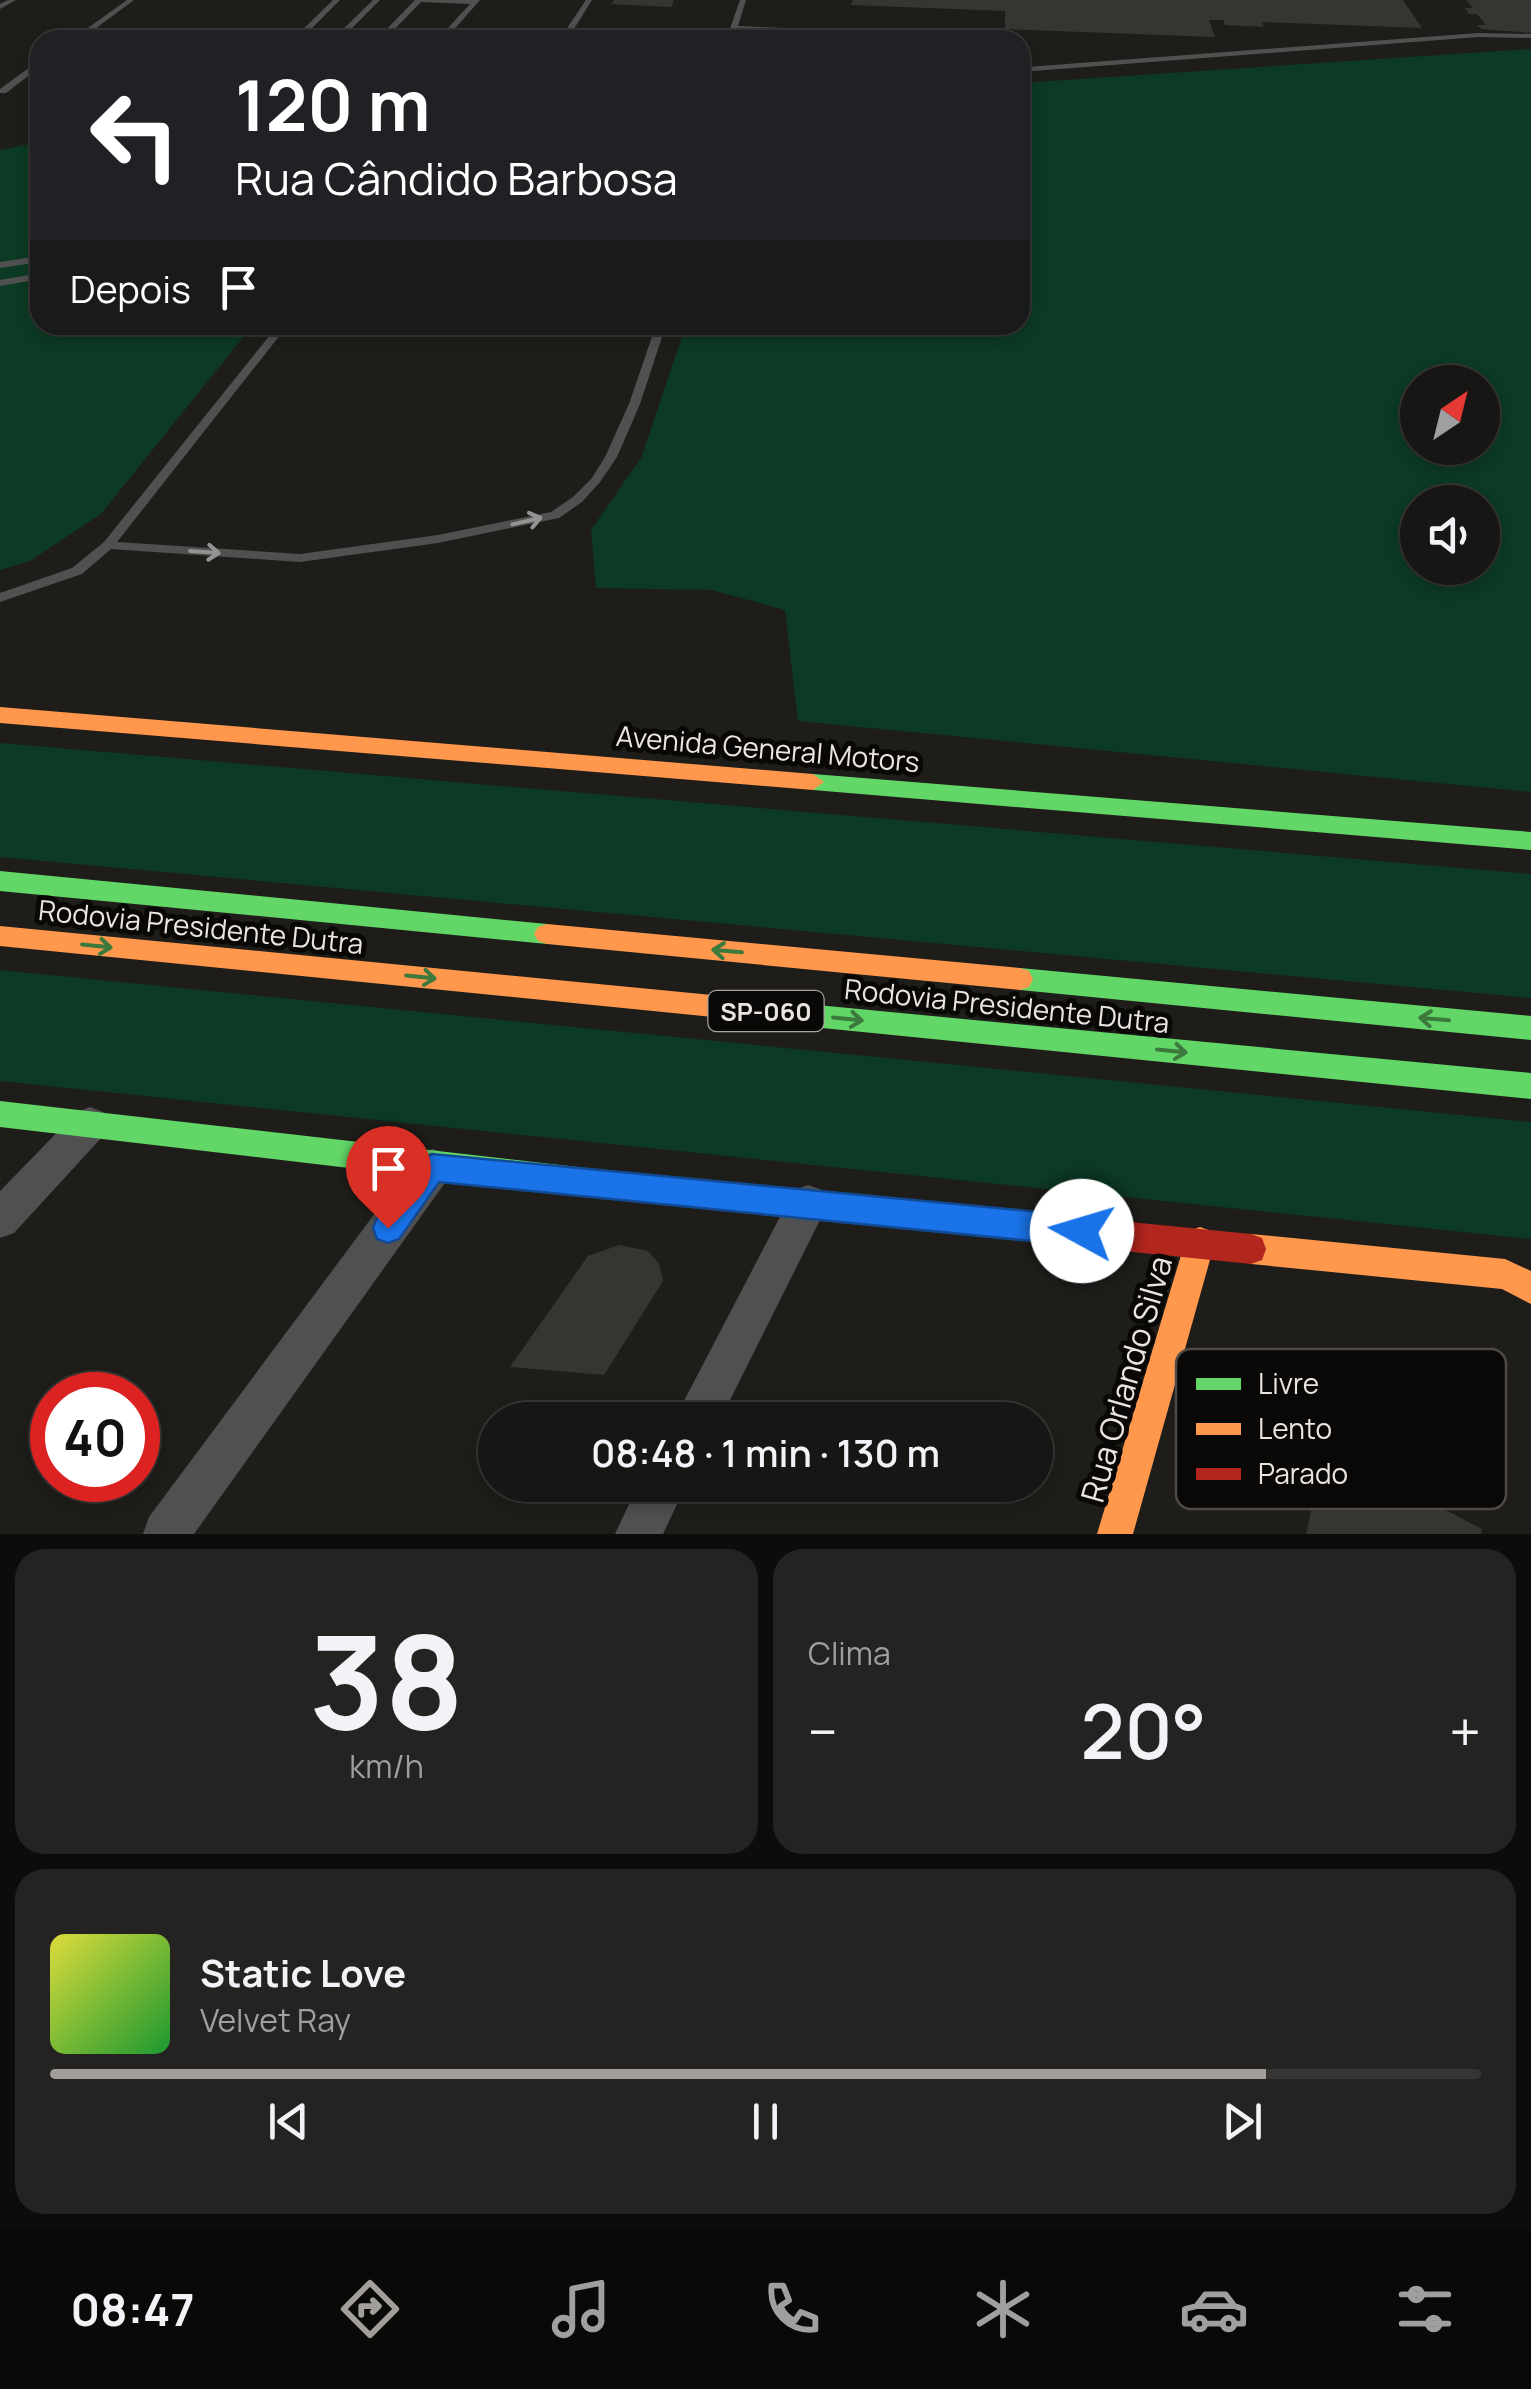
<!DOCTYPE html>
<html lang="pt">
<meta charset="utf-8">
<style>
body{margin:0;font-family:Manrope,sans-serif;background:#242322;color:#f1f3f6;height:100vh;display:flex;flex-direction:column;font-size:38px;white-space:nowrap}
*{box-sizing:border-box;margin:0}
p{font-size:32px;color:#9e9fa0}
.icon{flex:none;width:55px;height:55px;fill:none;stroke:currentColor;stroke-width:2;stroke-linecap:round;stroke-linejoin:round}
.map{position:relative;height:1534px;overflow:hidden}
.side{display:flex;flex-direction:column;gap:15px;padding:15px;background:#0d0c0b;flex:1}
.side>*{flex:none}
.hud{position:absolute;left:30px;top:30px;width:1000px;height:305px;border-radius:30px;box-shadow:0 5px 15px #0003,0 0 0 2px #363534;background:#202124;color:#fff;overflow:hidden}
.needle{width:65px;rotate:35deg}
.buttons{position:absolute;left:1400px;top:365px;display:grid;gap:20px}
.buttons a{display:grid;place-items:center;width:100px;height:100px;border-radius:50%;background:#171614;box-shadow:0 5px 15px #0003,0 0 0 2px #363534;font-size:50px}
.speed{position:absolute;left:30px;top:1372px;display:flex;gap:20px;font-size:50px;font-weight:700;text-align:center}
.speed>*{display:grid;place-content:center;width:130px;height:130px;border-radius:50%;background:#171614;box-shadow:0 5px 15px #0003,0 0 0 2px #363534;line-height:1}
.speed .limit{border:15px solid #d22;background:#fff;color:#111}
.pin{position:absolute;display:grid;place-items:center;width:85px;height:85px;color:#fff;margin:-102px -42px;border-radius:50% 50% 50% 0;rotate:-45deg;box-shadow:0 0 10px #0007}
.pin .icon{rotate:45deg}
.me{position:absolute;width:110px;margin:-55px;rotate:276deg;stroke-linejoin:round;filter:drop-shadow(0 0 8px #0008)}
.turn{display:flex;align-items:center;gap:35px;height:210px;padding:0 40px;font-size:45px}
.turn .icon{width:130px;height:130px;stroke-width:2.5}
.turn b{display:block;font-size:70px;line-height:85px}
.then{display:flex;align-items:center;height:95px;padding:0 40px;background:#0003;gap:20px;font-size:38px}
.big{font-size:75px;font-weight:600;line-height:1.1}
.side .widget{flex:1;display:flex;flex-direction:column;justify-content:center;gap:15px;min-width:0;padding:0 35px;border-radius:30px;background:#242322}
.side .dial{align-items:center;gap:0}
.dial b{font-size:130px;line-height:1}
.song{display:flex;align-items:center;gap:30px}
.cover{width:120px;height:120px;border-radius:15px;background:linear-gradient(135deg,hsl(60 70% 55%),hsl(130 70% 35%))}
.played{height:10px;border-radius:5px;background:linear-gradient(90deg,#a29f9b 85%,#363534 85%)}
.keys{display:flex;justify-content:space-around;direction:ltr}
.heat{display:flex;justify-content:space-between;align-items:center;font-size:55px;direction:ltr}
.side .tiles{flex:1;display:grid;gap:15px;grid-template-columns:1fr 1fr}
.widget:last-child{grid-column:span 2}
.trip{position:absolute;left:478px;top:1402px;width:575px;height:100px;border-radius:50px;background:#171614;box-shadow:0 5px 15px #0003,0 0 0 2px #363534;font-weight:600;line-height:100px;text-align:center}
.dock{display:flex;height:160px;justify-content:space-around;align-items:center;background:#090908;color:#9e9fa0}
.dock .icon{width:70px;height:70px}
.dock .active{color:#a29f9b}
.dock b{font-size:45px;color:#f1f3f6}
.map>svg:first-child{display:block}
</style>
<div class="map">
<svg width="1531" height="1534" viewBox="0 0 1531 1534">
<rect width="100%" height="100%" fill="#1f1d1a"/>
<!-- green -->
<g fill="#0c3a24" fill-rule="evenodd">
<path d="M1531,49V792L798,721L785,610L712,590L596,588L591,530L641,458L686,325H1020V83ZM1418,382H1482V448H1418ZM1482,502V568H1418V502Z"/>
<polygon points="40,142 40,325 253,325 101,514 30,561 0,570 0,150"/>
<polygon points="0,743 1531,874 1531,998 0,857"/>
<polygon points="0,970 1531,1122 1531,1239 0,1081"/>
</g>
<!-- building -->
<g fill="#373532">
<polygon points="614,0 674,0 671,7 611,4"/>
<polygon points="853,0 1403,0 1422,28 1262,22 1264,27 1225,25 1223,20 1209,20 1215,37 1005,29 1005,11 851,5"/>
<polygon points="1466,0 1531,0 1531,33 1481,29 1477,25 1486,25 1477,14 1469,14 1465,8 1473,8"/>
<polygon points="619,1245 648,1251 659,1264 663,1281 604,1375 510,1367 588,1256"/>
<polygon points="1325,1448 1482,1529 1481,1534 1306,1534"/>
</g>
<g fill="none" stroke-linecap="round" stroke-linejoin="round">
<!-- lane -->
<g fill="#515050" fill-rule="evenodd">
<polygon points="8,0 16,0 0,9 0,4"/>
<polygon points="127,0 134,0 80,40 71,40"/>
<polygon points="333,0 340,0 300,40 292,40"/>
<polygon points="373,0 380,0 340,40 332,40"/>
<polygon points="415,0 480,0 445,40 437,40 470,4 421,2 384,40 376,40"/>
<polygon points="586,0 592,0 567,40 559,40"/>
<polygon points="740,0 746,0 738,26 1001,38 1005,40 737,30 734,40 726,40"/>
<polygon points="1478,33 1531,34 1531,38 1478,37 1020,72 1020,42 1024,44 1027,67"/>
<polygon points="37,62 40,62 40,67 6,93 0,93 0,89"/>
<polygon points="40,256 40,262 0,268 0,262"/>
<polygon points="40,273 40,279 0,286 0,280"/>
<polygon points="278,325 288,325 117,542 300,554 438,535 551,512 573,497 592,478 605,457 629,404 656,325 666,325 640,404 617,457 600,482 582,502 559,518 438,543 300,562 111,549 82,574 0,602 0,593 72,568 104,542"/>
</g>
<!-- street -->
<g fill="#515050" fill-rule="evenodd">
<polygon points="90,1107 103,1112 109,1124 103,1136 14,1233 0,1238 0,1191 77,1112"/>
<polygon points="433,1149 447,1154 452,1167 447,1180 194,1534 143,1534 149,1517 419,1154"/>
<polygon points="808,1185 822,1190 828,1204 720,1420 674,1420 794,1190"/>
<polygon points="638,1485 686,1485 663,1534 615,1534"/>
</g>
<!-- fast -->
<g fill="#63d668" fill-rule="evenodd">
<polygon points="813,774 1531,832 1531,850 813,790 802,782"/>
<polygon points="0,871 547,924 556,927 560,934 556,941 547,944 0,891"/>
<polygon points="1020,968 1531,1016 1531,1040 1020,990 1011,987 1007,979 1011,971"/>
<polygon points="743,998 1531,1073 1531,1099 743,1020 734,1017 730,1009 734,1001"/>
<polygon points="0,1101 613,1171 623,1175 628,1185 623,1195 613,1199 0,1127"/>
</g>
<!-- slow -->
<g fill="#ff974d" fill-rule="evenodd">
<polygon points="0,707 813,774 824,782 813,790 0,723"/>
<polygon points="547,924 1020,968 1029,971 1033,979 1029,987 1020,990 547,944 538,941 534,934 538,927"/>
<polygon points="0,926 743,998 752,1001 756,1009 752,1017 743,1020 0,946"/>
<polygon points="1200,1227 1211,1231 1215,1242 1133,1534 1097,1534 1185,1242 1189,1231"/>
<polygon points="1251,1234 1505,1259 1531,1271 1531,1304 1502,1289 1251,1264 1240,1260 1236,1249 1240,1238"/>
</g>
<!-- jam -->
<polygon fill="#b3261e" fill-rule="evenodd" points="613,1171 1251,1234 1262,1238 1266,1249 1262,1260 1251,1264 613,1199 603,1195 598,1185 603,1175"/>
</g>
<!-- one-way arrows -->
<defs><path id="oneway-shaft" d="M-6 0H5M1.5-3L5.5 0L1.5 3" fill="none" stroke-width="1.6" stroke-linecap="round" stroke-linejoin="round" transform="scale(2.5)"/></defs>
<g stroke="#959391">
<use href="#oneway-shaft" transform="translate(527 521) rotate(-13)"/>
<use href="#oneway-shaft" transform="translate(205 552) rotate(4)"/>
</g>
<g stroke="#3b793c">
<use href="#oneway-shaft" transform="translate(97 946) rotate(6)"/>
<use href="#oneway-shaft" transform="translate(727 951) rotate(-175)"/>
<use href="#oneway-shaft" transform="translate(421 977) rotate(6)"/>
<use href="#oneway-shaft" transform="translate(848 1019) rotate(6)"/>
<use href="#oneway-shaft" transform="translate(1434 1019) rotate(-175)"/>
<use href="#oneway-shaft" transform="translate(1172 1051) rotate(6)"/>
</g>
<!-- route -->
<polygon fill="#1a73e8" stroke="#114b97" stroke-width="2.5" points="432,1154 1082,1216 1093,1220 1097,1231 1093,1241 1082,1246 439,1182 399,1239 388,1243 377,1239 373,1228 377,1218 422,1158"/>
<g text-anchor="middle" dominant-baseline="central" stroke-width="10" stroke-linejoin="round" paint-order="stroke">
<!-- shield labels -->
<rect fill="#0a0806" stroke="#a6a39f" stroke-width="2.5" x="708.5" y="991" width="115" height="40" rx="8"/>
<g font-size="25" font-weight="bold" fill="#e9e5e1">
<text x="766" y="1011">SP-060</text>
</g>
<!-- street labels -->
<g font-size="28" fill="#e9e5e1" stroke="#0a0806">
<text transform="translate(768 748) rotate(5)">Avenida General Motors</text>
<text transform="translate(201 926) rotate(6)">Rodovia Presidente Dutra</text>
<text transform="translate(1007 1005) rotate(6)">Rodovia Presidente Dutra</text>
</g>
<!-- near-street labels -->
<g font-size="32" fill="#e9e5e1" stroke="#0a0806">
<text transform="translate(1126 1379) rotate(-74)">Rua Orlando Silva</text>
</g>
</g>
<!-- legend -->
<rect x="1176" y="1349" width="330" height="160" rx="15" fill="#0a0806" stroke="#4d4a48" stroke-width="2.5"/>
<rect x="1196" y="1378" width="45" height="12" fill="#63d668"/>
<rect x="1196" y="1423" width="45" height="12" fill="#ff974d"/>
<rect x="1196" y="1468" width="45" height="12" fill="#b3261e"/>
<g font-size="28" fill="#e9e5e1">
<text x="1258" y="1394">Livre</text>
<text x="1258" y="1439">Lento</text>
<text x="1258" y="1484">Parado</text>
</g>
</svg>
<div class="buttons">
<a><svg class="needle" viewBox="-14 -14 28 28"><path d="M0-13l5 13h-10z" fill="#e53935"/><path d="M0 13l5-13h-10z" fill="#9e9fa0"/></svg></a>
<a><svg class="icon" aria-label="sound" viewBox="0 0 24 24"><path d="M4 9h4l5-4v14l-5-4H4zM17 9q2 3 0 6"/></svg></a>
</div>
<div class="speed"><div class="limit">40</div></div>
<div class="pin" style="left:388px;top:1228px;background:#d93025"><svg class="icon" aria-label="arrive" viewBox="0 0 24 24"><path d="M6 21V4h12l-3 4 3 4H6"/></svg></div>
<svg class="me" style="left:1082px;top:1231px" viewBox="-20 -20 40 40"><circle r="19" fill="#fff"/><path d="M0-13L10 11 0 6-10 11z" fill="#1a73e8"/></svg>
<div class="trip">08:48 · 1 min · 130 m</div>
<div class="hud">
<div class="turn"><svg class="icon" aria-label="left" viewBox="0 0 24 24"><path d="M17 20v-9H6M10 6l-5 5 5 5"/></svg><div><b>120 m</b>Rua Cândido Barbosa</div></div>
<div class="then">Depois<svg class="icon" aria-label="arrive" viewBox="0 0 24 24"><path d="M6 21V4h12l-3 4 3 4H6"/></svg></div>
</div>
</div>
<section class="side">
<div class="tiles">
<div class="widget dial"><b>38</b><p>km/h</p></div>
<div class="widget"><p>Clima</p>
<div class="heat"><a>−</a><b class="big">20°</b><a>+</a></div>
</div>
<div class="widget">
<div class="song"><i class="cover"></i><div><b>Static Love</b><p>Velvet Ray</p></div></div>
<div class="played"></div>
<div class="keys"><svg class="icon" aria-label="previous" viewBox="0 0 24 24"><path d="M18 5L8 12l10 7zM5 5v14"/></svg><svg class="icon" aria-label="pause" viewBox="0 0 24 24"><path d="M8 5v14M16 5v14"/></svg><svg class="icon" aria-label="next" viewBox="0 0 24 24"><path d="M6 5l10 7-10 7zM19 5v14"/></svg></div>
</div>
</div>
</section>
<nav class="dock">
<b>08:47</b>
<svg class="icon active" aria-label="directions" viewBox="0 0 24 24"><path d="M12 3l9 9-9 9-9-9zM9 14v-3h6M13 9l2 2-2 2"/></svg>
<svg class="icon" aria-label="music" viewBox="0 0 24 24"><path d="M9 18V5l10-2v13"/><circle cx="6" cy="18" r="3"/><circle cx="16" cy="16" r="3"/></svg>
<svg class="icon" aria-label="phone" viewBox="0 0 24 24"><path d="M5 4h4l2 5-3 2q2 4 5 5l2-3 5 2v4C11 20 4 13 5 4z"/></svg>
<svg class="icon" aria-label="climate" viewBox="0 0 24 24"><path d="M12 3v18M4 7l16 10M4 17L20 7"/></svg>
<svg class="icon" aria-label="car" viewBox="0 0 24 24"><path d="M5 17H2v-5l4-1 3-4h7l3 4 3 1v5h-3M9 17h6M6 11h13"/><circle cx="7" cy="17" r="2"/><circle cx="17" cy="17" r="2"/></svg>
<svg class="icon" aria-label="filters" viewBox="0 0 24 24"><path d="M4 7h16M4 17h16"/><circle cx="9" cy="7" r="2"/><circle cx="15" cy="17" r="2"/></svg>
</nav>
